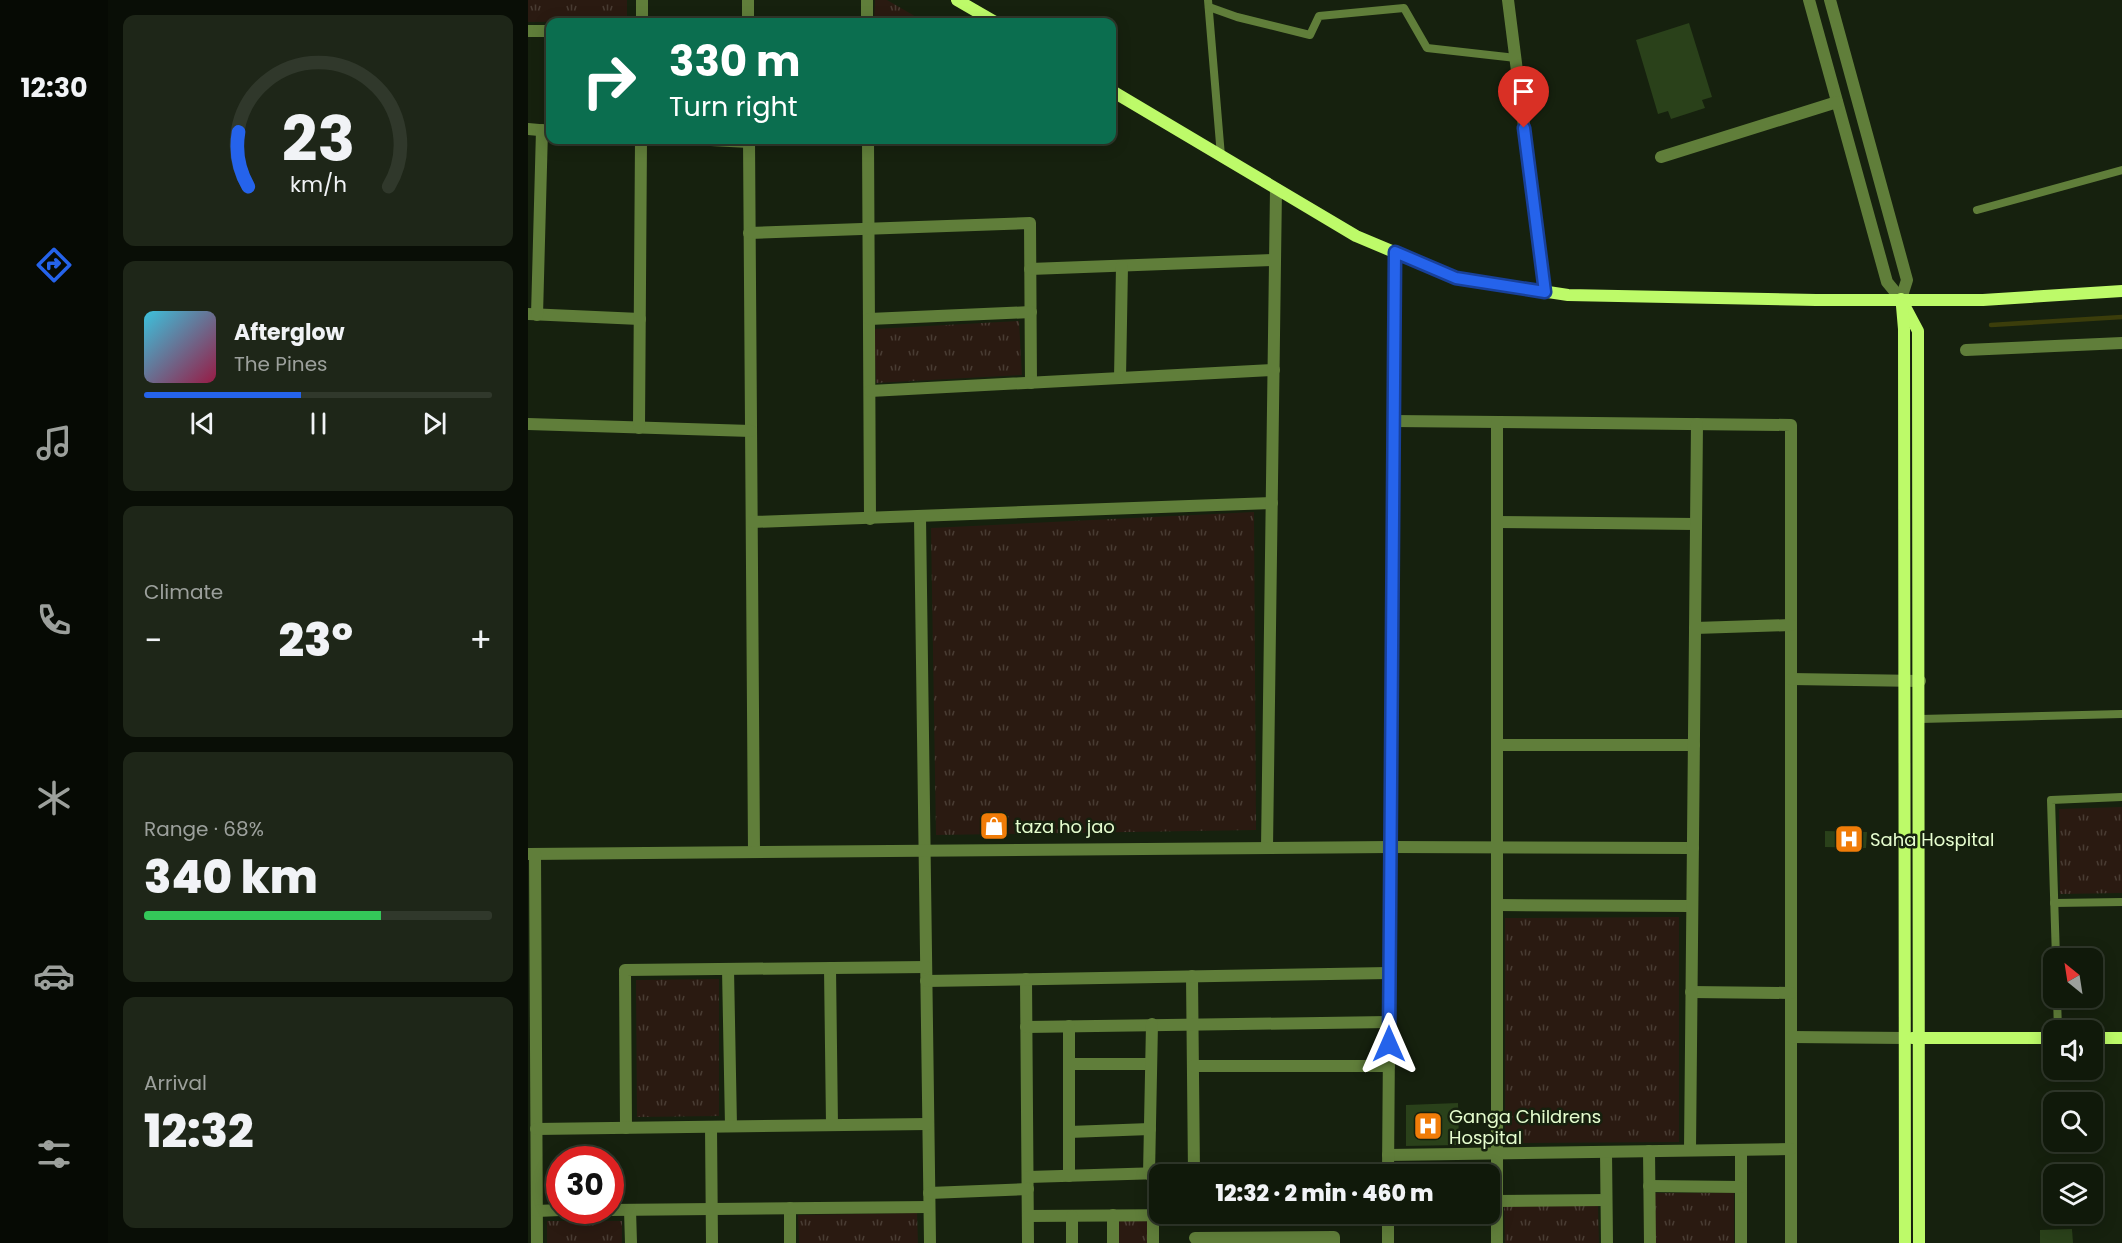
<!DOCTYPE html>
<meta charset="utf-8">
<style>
body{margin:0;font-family:Poppins,sans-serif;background:#1e2618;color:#f1f3f6;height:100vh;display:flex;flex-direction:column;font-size:22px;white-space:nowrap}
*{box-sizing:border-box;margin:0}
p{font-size:20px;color:#9ca09c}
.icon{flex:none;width:33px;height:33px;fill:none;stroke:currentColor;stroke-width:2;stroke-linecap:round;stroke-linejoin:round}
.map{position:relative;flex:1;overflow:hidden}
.sheet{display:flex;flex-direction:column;gap:15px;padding:15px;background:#090e06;width:420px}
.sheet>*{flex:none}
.guide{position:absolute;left:18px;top:18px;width:570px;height:126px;border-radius:12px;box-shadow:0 3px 15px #0003,0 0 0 2px #30382b;background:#0b6e4f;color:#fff;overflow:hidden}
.needle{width:39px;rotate:330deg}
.tools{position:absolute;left:1515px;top:948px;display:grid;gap:12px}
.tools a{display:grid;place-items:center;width:60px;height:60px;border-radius:12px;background:#10190a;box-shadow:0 3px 15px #0003,0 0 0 2px #30382b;font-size:30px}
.speed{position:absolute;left:18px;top:1146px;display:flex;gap:12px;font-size:30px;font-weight:700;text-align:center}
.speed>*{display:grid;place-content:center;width:78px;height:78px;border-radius:50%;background:#10190a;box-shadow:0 3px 15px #0003,0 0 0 2px #30382b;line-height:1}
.speed .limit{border:9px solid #d22;background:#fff;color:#111}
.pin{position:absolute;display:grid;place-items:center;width:51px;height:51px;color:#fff;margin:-62px -26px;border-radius:50% 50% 50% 0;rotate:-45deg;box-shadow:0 0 6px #0007}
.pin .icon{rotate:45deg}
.me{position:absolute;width:66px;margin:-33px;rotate:0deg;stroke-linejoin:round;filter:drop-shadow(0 0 4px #0008)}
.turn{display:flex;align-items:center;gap:21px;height:126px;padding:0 24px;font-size:27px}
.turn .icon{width:78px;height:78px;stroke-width:2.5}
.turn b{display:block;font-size:42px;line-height:51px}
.big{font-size:45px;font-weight:800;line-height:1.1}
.sheet .tile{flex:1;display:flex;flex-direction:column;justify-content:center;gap:9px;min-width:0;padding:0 21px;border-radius:12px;background:#1e2618}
.sheet .dial{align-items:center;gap:0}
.dial svg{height:156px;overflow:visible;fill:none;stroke:#30382b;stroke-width:7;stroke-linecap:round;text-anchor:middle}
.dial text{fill:#f1f3f6;stroke:none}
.song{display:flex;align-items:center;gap:18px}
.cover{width:72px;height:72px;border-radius:9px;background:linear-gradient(135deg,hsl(190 70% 55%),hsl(340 70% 35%))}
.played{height:6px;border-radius:3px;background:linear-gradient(90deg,#2563eb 45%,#30382b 45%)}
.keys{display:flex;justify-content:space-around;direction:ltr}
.heat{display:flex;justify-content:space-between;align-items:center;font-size:33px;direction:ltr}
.charge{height:9px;border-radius:4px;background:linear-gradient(90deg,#34c759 68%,#30382b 0)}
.trip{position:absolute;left:621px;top:1164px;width:351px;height:60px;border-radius:12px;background:#10190a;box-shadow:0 3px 15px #0003,0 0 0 2px #30382b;font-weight:800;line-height:60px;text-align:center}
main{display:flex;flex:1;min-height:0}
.dock{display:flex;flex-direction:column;width:108px;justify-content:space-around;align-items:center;background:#060a04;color:#9ca09c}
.dock .icon{width:42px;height:42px}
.dock .on{color:#2563eb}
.dock b{font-size:27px;color:#f1f3f6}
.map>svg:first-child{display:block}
</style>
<main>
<nav class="dock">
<b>12:30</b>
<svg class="icon on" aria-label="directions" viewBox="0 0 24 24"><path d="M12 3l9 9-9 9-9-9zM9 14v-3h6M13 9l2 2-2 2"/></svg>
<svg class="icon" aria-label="music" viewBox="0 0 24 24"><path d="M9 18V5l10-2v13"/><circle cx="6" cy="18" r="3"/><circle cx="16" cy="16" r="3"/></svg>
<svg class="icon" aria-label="phone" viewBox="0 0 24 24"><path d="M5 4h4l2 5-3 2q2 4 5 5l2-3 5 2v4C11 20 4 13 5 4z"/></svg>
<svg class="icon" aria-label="climate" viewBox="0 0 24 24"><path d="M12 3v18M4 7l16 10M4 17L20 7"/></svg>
<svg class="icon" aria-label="car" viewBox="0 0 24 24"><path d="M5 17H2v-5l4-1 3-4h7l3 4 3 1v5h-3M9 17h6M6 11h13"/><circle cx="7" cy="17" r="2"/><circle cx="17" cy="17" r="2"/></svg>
<svg class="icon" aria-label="filters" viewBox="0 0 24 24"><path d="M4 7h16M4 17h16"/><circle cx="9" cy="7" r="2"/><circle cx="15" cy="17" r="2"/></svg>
</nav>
<section class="sheet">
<div class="tile dial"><svg viewBox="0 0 100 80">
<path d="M14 69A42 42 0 1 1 86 69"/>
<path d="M14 69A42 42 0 0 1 9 41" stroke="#2563eb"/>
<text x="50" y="56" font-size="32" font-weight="700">23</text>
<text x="50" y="72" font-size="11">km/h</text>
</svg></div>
<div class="tile">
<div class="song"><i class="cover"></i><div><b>Afterglow</b><p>The Pines</p></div></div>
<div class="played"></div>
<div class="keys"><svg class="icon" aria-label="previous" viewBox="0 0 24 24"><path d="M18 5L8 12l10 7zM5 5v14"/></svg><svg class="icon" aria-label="pause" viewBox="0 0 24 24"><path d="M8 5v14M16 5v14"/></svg><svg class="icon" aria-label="next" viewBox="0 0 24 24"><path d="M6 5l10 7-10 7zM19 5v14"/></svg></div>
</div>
<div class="tile"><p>Climate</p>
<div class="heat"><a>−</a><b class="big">23°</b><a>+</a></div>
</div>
<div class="tile"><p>Range · 68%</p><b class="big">340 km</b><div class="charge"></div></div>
<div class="tile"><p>Arrival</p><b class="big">12:32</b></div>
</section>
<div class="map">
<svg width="1594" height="1243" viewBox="0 0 1594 1243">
<defs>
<pattern id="grass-tufts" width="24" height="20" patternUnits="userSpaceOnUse" patternTransform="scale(1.5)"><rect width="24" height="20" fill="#2a1a11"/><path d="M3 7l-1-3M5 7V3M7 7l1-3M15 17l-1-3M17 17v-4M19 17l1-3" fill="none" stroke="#493c33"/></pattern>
</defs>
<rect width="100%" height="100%" fill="#16210e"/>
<!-- grass -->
<g fill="url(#grass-tufts)">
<polygon points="0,0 99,0 99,21 0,22"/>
<polygon points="347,0 359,0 397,22 346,22"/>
<polygon points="491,321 494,375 348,383 346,329"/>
<polygon points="726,512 728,830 408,835 403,528"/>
<polygon points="1594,807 1594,893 1532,894 1531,809"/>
<polygon points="1151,917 1151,1142 977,1143 977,918"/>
<polygon points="191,979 191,1116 109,1117 108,980"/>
<rect x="1126" y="1193" width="80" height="50"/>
<polygon points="1070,1204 1071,1243 977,1243 976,1206"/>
<polygon points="389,1213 390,1243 271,1243 270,1215"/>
<polygon points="590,1219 619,1219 620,1243 590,1243"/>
<rect x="19" y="1221" width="75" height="22"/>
</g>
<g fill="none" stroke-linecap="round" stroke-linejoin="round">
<!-- stream -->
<polyline stroke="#3b3d0b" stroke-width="4.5" points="1463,325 1594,317"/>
</g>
<!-- building -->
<g fill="#2a411a">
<polygon points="1161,23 1184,97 1174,100 1177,108 1143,119 1140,111 1130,114 1108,40"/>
<polygon points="1297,831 1339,832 1338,848 1297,847"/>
<polygon points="930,1103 931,1145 878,1146 878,1105"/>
<polygon points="1544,1229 1545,1243 1512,1243 1512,1230"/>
</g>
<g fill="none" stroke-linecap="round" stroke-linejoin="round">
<!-- lane -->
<g stroke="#607e3a" stroke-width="8">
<polyline points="680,0 693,156"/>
<polyline points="681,7 709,17 782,35 791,16 876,8 899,48 988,58"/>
<polyline points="1449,210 1594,170"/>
<polyline points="1392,719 1594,714"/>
<polyline points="1526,903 1594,902"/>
<polyline points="1528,958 1523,800 1594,797"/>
<polyline points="1529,998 1530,1030"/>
</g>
<!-- street -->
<g stroke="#607e3a" stroke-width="12">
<polyline points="220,0 220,22"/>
<polyline points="339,0 339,22"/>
<polyline points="980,0 1017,292"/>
<polyline points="1281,0 1359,282 1373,299"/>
<polyline points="1302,0 1379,280 1373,299"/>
<polyline points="114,22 114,0"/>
<polyline points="0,31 22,31"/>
<polyline points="0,129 22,131"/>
<polyline points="183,140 221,142"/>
<polyline points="221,140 226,852"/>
<polyline points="340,140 342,519"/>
<polyline points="1133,157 1309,102"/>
<polyline points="221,233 502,223 503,383"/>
<polyline points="502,269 747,260"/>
<polyline points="0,314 112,319"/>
<polyline points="9,315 14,130"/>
<polyline points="341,319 503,312"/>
<polyline points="1438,350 1594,343"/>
<polyline points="592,378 594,266"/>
<polyline points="342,391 746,370"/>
<polyline points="865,421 1263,425 1263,1243"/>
<polyline points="0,424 223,431"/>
<polyline points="111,428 113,140"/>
<polyline points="392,517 402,1243"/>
<polyline points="224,522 744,503"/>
<polyline points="969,522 1168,524"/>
<polyline points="1167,628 1263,625"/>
<polyline points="1263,679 1392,681"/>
<polyline points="970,745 1166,745"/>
<polyline points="739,848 748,189"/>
<polyline points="0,854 862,847 1165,848"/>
<polyline points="7,854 9,1243"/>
<polyline points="970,905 1164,906"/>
<polyline points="302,968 304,1125"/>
<polyline points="200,969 203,1126"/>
<polyline points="664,976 666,1174"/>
<polyline points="498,979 500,1243"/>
<polyline points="398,981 861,973"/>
<polyline points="1163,992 1263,993"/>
<polyline points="498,1027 861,1022"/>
<polyline points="1263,1037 1377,1038"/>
<polyline points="541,1064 623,1064"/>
<polyline points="665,1066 861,1066"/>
<polyline points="183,1127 184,1243"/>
<polyline points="98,1128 97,970 398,967"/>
<polyline points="8,1129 400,1124"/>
<polyline points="541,1132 622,1129"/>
<polyline points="1162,1150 1169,424"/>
<polyline points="1213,1150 1213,1243"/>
<polyline points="1121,1151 1122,1243"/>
<polyline points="1078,1152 1079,1243"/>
<polyline points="860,1155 1263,1149"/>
<polyline points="621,1174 624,1024"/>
<polyline points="860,1174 867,252"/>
<polyline points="541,1176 541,1026"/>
<polyline points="500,1177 666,1172"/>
<polyline points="1121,1186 1213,1187"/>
<polyline points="401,1193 500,1189"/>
<polyline points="969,1201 1078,1200"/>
<polyline points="262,1208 262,1243"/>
<polyline points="82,1210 401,1207"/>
<polyline points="102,1210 103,1243"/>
<polyline points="9,1211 32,1210"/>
<polyline points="585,1215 585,1243"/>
<polyline points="625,1215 625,1243"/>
<polyline points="500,1216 667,1215"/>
<polyline points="544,1216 544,1243"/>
<polyline points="667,1238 806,1237 806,1243"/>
<polyline points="860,1243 860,1214"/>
<polyline points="969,1243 969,422"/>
</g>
<!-- secondary -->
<g stroke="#bdfa69" stroke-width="12">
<polyline points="429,0 467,22"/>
<polyline points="584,91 828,236 928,278 1040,295 1288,300 1455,300 1594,291"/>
<polyline points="1373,299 1390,331 1391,1243"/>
<polyline points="1374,306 1376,329 1377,1243"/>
<polyline points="1384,1038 1526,1038"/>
<polyline points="1564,1038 1594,1038"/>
</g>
</g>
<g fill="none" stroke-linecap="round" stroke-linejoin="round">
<!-- route casing -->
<g stroke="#184099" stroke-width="15">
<polyline id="route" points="861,1044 867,252 928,278 1017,292 996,128"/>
</g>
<!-- route -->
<use href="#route" stroke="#2563eb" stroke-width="10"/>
</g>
<!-- icons -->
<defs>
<g id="shop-square" transform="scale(1.5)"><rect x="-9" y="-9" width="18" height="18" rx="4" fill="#f07c08" stroke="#16210e"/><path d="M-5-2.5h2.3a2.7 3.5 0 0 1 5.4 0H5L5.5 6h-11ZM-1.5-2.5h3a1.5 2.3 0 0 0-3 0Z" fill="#fff"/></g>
<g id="hospital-square" transform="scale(1.5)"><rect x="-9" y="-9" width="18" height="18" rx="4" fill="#f07c08" stroke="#16210e"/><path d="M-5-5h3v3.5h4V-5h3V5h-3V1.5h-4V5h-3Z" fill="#fff"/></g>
</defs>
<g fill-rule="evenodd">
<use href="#shop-square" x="466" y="826"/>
<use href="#hospital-square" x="1321" y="839"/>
<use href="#hospital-square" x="900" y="1126"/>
</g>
<g text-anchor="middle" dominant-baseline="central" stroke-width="5" stroke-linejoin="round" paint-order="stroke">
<!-- poi labels -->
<g font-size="18" fill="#e6fdcf" stroke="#16210e" text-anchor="start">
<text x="487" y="826">taza ho jao</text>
<text x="1342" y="839">Saha Hospital</text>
<text x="921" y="1116">Ganga Childrens<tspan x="921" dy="21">Hospital</tspan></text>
</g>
</g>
</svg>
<div class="tools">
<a><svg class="needle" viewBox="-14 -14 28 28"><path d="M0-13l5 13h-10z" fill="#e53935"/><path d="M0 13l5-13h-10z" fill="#9ca09c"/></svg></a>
<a><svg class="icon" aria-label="sound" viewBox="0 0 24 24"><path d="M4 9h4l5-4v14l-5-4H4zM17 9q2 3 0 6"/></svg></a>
<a><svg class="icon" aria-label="search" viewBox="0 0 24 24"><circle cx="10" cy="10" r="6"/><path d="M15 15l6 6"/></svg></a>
<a><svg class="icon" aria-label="layers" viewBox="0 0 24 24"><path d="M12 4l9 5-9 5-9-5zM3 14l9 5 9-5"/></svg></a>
</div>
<div class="speed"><div class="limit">30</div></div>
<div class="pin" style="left:996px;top:128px;background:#d93025"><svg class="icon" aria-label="arrive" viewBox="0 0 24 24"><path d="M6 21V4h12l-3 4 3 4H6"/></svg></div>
<svg class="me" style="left:861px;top:1044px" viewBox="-20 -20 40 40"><path d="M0-17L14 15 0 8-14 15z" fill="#2563eb" stroke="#fff" stroke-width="4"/></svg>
<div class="trip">12:32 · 2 min · 460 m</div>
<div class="guide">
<div class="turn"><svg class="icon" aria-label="right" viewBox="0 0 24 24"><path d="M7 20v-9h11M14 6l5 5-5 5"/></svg><div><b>330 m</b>Turn right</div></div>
</div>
</div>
</main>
